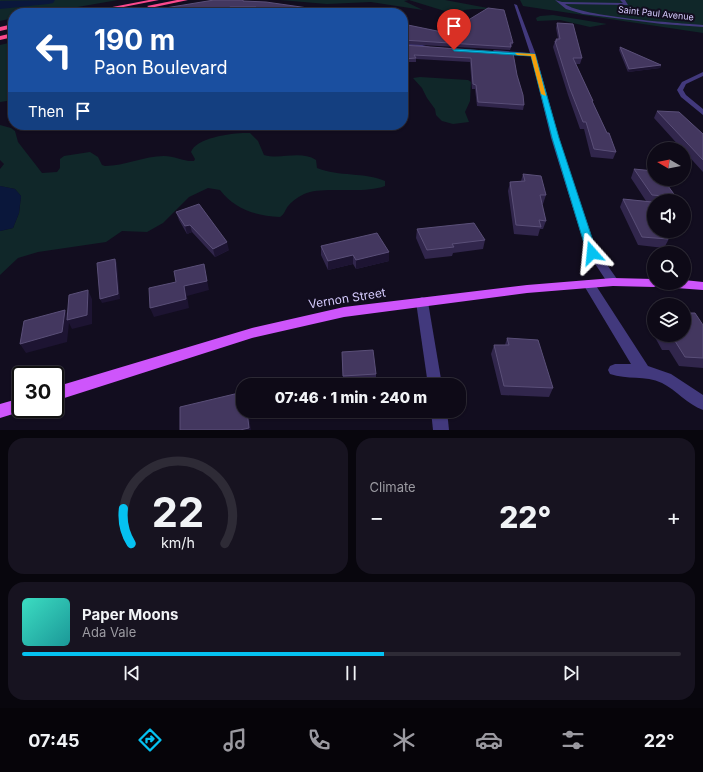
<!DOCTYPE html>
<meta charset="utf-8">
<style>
body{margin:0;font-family:Inter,sans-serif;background:#171320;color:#f1f3f6;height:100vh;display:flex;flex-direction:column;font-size:15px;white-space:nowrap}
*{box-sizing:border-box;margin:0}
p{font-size:13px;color:#9b9aa1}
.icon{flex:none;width:22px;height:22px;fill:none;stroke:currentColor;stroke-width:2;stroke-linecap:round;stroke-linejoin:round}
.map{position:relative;height:430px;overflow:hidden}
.panel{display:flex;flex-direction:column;gap:8px;padding:8px;background:#08060d;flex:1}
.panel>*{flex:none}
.top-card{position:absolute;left:8px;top:8px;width:400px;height:122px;border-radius:16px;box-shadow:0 1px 3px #0004,0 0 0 1px #2e2b36;background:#1a4fa0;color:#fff;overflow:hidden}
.needle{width:26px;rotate:279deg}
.buttons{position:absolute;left:647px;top:142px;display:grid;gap:8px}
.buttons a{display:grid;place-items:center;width:44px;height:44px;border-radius:50%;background:#0e0a17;box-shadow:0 1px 3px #0004,0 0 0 1px #2e2b36;font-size:20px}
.speed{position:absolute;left:12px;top:366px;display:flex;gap:8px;font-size:20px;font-weight:700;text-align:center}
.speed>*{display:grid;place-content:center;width:52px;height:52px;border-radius:50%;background:#0e0a17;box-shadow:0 1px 3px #0004,0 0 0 1px #2e2b36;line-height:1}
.speed .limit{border:2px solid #111;border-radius:6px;background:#fff;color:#111}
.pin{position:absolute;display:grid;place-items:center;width:34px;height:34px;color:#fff;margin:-41px -17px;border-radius:50% 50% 50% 0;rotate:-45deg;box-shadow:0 0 4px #0007}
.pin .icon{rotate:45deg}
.me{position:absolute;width:44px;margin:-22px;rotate:342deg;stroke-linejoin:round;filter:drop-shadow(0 0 3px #0008)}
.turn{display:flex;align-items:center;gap:14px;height:84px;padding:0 20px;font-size:18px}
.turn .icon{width:52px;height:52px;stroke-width:2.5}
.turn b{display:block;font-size:28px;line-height:34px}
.then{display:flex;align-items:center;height:38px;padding:0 20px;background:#0003;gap:8px;font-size:15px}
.big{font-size:30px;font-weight:800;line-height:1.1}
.panel .widget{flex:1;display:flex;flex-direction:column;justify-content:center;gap:6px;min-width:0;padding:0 14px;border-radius:16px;background:#171320}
.panel .dial{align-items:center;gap:0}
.dial svg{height:104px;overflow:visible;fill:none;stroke:#2e2b36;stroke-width:7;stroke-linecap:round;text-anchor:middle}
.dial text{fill:#f1f3f6;stroke:none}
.song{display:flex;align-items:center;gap:12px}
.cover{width:48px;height:48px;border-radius:6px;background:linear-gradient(135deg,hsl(170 70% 55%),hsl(180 70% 35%))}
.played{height:4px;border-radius:2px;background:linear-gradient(90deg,#05c2f1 55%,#2e2b36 55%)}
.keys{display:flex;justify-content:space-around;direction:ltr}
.heat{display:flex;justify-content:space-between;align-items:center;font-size:22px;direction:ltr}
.panel .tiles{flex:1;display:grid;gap:8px;grid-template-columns:1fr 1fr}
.widget:last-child{grid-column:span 2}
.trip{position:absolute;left:236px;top:378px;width:230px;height:40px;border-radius:16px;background:#0e0a17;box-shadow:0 1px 3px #0004,0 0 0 1px #2e2b36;font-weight:800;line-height:40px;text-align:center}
.tab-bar{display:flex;height:64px;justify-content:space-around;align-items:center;background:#060409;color:#9b9aa1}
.tab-bar .icon{width:28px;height:28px}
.tab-bar .selected{color:#05c2f1}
.tab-bar b{font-size:18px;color:#f1f3f6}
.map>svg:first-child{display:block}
</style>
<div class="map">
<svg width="703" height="430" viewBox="0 0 703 430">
<rect width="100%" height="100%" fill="#120d1f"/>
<!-- green -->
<g fill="#102729">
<polygon points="0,0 118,0 43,13 13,13 13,18 0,21"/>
<polygon points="280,0 445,0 493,9 473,9 464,10 460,13 448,12 409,0 404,1 423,10 371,2 327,4"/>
<polygon points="520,0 703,0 703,33 523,6"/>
<polygon points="553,15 607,24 590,27 560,20 537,21 536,18 540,16"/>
<polygon points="13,42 13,77 9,80 13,80 7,97 13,97 13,100 0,102 0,45"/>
<polygon points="420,77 468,80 471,82 470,101 465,112 469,122 453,124 442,121 436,115 435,109 427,98 422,88 413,78"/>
<path d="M0,125L11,128L15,131L18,142L42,173L57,172L60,168V159L64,156L90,152L98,157L102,165L105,166C125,166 144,156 164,156C174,156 185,162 194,161L195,159L191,152C196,137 236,132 250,133L258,141L264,155C281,160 300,150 316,160L317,168C339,177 365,172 385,181V186C361,195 323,185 304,194C300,196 292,201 289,205C285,209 285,214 280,217C255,216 235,209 220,190L208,188L189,197L163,223L147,232L122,231L106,242L38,252L18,258L0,275V231L13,228L19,213L21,196L15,189L0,186V169L4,164L0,160Z"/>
</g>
<!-- water -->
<polygon fill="#0a173b" points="0,186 15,189 21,196 19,213 13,228 0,231"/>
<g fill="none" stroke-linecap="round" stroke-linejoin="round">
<!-- river -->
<polygon fill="#0a173b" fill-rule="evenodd" points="55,0 53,3 48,4 0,9 0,1"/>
<!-- minor -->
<g fill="#42397d" fill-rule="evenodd">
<path d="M555,0L562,2L623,3L620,0H625L628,5L565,4C582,17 677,23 703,25V27L662,24L583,14L566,9Z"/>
<polygon points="514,4 517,5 536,55 559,138 596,249 617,279 619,282 617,285 609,285 586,250 551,138 531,56 494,54 491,52 494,50 530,53"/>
<polygon points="403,40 430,47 431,48 428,50 403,44"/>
<polygon points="703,72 703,76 686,84 683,90 686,95 703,109 703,115 681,97 677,90 682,82"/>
<path d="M589,280L593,281L648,366L671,374L703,395V410C687,404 676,390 662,383C645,375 627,380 610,374L608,370L610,366L615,364H631L583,284L585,281Z"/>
<polygon points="422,297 426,299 428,302 442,385 428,385 416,302 418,299"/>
<polygon points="431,411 447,411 449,430 433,430"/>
</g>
<!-- major -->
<g fill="#ce55fb" fill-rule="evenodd">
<polygon points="613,278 654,279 654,283 684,283 684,280 703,282 703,290 663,287 658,285 654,287 613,286 527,293 344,317 252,338 55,401 55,387 252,328 344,307 527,285"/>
<polygon points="21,398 21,409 26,410 0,418 0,404"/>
</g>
<!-- highway -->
<g fill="#fb498d" fill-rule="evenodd">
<polygon points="149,0 159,0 93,13 81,13"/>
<polygon points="177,0 188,0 150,8 147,6"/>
<polygon points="13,24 13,28 0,31 0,27"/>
<polygon points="13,33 13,37 0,40 0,36"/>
</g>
</g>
<!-- wall -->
<g fill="#31264c" fill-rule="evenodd">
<path d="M243,1L343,13H153V10ZM230,10H256L257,11H229Z"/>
<polygon points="557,23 582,58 580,64 576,64 593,101 593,103 616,152 613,159 591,157 584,129 580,129 568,95 553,47 555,41 556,39 558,39 556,28"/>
<polygon points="403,24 447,33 513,43 510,50 403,44"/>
<polygon points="403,45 513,53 517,75 524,105 523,110 477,106 475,89 472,89 470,62 416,59 416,62 403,62"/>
<polygon points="620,47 661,65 660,68 628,72 619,50"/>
<polygon points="657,111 703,134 703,172 684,151 684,149 682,149 654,118"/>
<polygon points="634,169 676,197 674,201 654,201 654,204 671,235 664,248 638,245 620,207 623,199 646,201 631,178"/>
<polygon points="523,174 546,195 543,204 542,204 546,221 543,229 540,229 538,236 514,234 508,191 510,182 521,181"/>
<polygon points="176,212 229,250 215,257 192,232 187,234 179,220"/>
<polygon points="417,229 485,240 483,249 453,253 452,256 425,259 416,238"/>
<polygon points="321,246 389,252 389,261 356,269 353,264 328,270 321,255"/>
<polygon points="651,311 654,312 654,335 684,335 703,325 703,368 679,366 669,350 662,350 646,321"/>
<polygon points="507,338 553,388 549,397 501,395 491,354 494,345 505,345"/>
<polygon points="342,352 376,374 376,378 343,381"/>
</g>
<!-- shaded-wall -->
<g fill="#1d1432">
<polygon points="230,7 230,10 227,13 226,10"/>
<polygon points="661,65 660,68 628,72 629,69"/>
<polygon points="190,225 192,232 187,234 185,226"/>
<polygon points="227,242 229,250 215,257 213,249"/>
<polygon points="389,252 389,261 356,269 356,260"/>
<polygon points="353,255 353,264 328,270 328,261"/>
<polygon points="115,259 117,263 120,299 102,303 100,299"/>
<polygon points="204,264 209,290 187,296 189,308 154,317 150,308 184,286"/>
<polygon points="88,290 92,299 92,324 72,329 69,323 67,342 26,353 20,344 65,310 70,319"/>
<polygon points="247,411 248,411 251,430 240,430"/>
</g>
<!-- building -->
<g fill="#43375f" stroke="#5a4f78" fill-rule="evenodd">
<path d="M214,0H243V1L266,2L343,13H160L153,10ZM230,7H256L259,10L258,11H228L226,10Z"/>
<polygon points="488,8 504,10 513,43 510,43 511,47 403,40 403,41 403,24 447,33"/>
<polygon points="557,23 573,24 582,58 573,58 593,101 592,101 607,133 609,133 616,152 594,149 586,122 583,122 570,89 555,41 557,41 556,39 560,39"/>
<polygon points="403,45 513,53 517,75 523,95 524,105 478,102 476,85 473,84 471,58 414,55 416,58 403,59"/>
<polygon points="620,47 661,65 629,69"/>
<polygon points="657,111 679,112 703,134 703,160"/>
<polygon points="634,169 654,171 654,179 663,179 676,197 652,195"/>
<polygon points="523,174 541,176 546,195 540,195 546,221 539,220 541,227 516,225 510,182 525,181"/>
<polygon points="623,199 652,202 654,205 654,231 669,231 671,235 666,234 668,239 642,237"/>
<polygon points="199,204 227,242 213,249 190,225 185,226 176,212"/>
<polygon points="474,223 485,240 452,244 454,247 427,250 417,229"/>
<polygon points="377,233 389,252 356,260 353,255 328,261 321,246"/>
<polygon points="115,259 118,294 100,299 97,263"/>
<polygon points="204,264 207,281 184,286 186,299 150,308 149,288 176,282 174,271"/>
<polygon points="88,290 87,315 67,320 69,295"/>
<polygon points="65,310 62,332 20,344 24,321"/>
<polygon points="651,311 654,312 654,317"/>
<polygon points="684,313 695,313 703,325 703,358 685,357 675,341 667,340 664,335 684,335"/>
<polygon points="507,338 538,340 553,388 504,386 494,345 509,345"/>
<polygon points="373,350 376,374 343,376 342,352"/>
<polygon points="243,392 243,411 247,411 249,428 240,430 180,430 180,407"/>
</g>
<!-- route -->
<polygon fill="#05c2f1" stroke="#037e9d" points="452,49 535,54 559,138 597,253 596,256 592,257 587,253 552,138 531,56 454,51"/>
<!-- slow -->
<polygon fill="#f59e0b" points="515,53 535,54 546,96 541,94 531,56 517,55"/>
<g text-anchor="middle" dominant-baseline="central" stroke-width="4" stroke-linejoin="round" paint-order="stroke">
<!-- far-street labels -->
<g font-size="9" fill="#d6ccfe" stroke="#120d1f">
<text transform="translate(656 13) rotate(6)">Saint Paul Avenue</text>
</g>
<!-- near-street labels -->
<g font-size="12" fill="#d6ccfe" stroke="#120d1f">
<text transform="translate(347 298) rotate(-9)">Vernon Street</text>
</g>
</g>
</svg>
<div class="buttons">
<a><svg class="needle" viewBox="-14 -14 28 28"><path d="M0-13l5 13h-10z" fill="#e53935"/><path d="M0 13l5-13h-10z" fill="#9b9aa1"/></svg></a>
<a><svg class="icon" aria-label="sound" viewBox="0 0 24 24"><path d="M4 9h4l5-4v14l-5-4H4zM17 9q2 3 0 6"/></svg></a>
<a><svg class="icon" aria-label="search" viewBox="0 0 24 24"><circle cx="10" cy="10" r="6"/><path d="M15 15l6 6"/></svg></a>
<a><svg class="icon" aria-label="layers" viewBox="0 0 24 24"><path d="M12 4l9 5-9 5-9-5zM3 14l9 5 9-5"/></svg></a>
</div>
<div class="speed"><div class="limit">30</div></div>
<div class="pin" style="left:454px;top:50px;background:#d93025"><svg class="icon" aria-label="arrive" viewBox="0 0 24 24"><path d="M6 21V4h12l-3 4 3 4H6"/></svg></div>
<svg class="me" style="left:592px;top:253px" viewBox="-20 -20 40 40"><path d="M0-17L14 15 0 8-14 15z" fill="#05c2f1" stroke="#fff" stroke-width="4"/></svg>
<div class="trip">07:46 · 1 min · 240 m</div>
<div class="top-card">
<div class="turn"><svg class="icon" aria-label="left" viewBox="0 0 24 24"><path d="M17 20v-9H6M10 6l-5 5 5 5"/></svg><div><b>190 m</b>Paon Boulevard</div></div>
<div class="then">Then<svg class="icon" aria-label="arrive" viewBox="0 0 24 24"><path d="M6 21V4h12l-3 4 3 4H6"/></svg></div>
</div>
</div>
<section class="panel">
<div class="tiles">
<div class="widget dial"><svg viewBox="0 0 100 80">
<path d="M14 69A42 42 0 1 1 86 69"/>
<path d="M14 69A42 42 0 0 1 8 42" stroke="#05c2f1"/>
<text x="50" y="56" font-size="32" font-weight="700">22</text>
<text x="50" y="72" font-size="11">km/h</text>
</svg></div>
<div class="widget"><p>Climate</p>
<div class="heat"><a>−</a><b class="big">22°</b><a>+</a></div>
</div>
<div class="widget">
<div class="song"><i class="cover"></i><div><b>Paper Moons</b><p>Ada Vale</p></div></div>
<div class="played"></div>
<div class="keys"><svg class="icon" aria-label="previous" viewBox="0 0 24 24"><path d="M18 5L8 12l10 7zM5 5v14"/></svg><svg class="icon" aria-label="pause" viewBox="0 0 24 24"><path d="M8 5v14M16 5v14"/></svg><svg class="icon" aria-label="next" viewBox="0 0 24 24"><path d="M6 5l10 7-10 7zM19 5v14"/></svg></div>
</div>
</div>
</section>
<nav class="tab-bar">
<b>07:45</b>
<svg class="icon selected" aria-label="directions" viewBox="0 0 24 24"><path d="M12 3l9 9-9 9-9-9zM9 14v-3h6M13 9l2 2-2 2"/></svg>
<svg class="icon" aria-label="music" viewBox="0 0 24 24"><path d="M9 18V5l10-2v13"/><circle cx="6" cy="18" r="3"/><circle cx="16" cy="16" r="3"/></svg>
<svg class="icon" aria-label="phone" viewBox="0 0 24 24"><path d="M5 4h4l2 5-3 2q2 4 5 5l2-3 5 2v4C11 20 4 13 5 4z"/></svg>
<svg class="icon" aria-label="climate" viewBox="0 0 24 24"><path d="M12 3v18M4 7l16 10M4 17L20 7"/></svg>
<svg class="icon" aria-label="car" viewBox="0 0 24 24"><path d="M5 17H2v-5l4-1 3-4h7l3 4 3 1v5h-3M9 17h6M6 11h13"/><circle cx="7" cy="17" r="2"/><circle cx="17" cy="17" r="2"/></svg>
<svg class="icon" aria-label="filters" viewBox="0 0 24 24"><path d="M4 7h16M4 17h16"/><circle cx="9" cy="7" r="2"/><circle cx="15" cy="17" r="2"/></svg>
<b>22°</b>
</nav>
